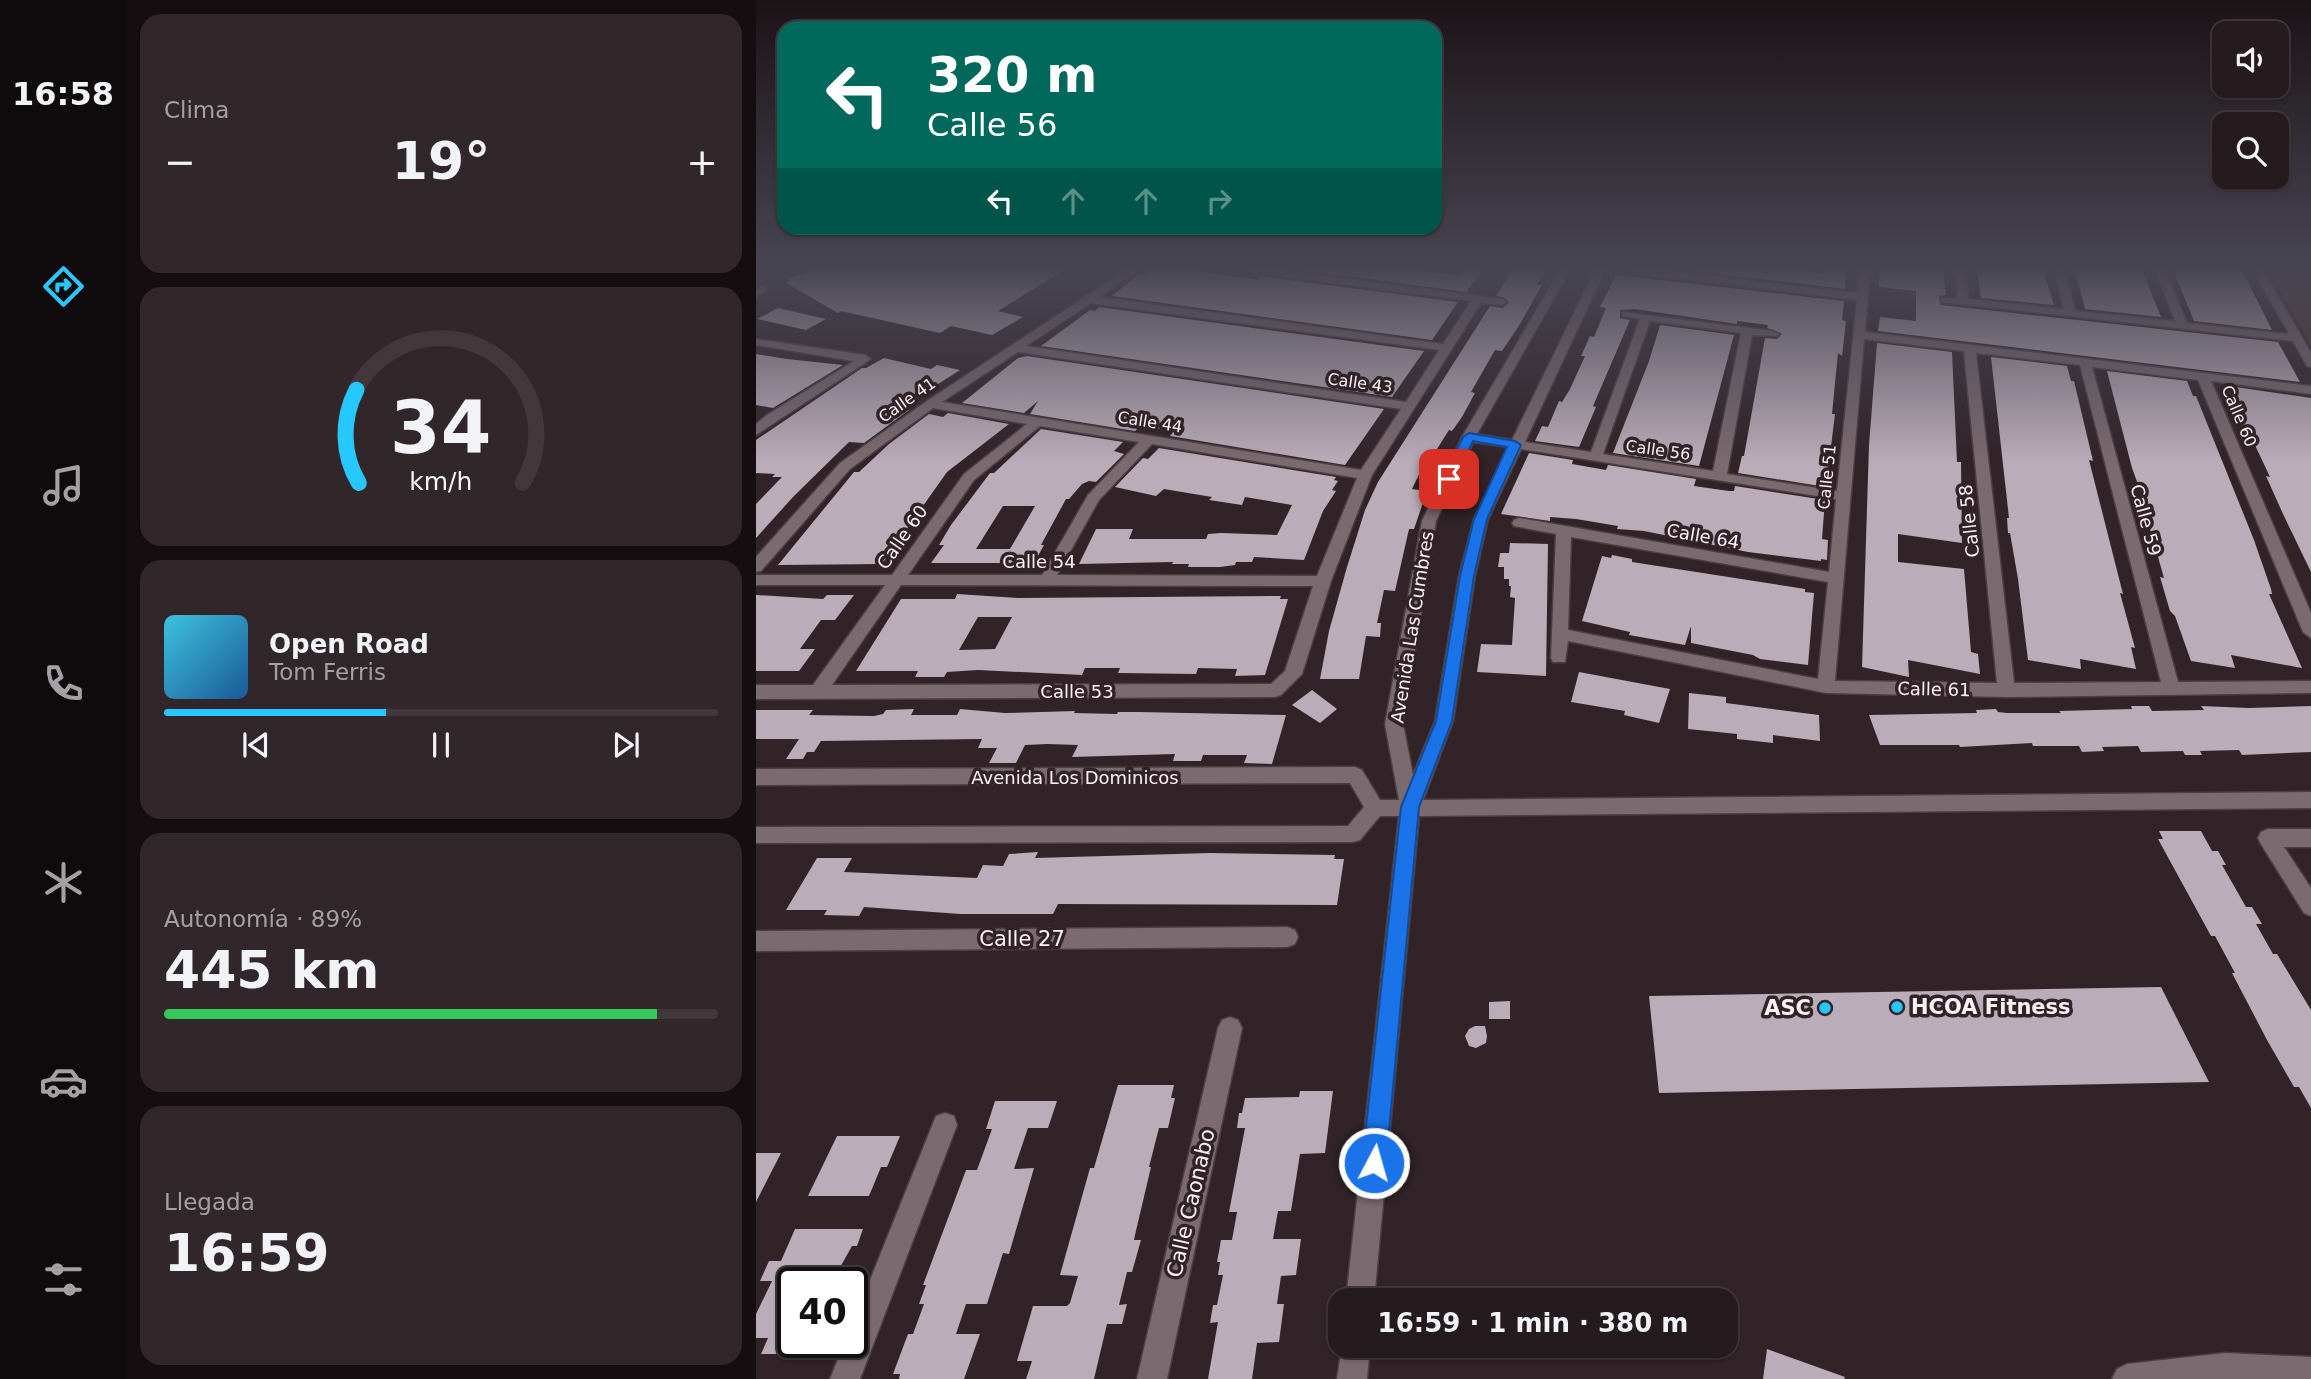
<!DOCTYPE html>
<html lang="es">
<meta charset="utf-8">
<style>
body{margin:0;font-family:"DejaVu Sans",sans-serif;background:#31272b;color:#f1f3f6;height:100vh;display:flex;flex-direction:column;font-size:26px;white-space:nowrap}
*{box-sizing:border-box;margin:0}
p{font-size:23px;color:#a3a1a4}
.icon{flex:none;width:38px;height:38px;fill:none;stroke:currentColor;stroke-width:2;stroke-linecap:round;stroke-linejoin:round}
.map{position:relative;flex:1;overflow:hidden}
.details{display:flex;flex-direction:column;gap:14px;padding:14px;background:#140e10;width:630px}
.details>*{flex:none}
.hud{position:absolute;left:21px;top:21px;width:665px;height:214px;border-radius:21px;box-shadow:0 2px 5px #0004,0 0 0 2px #42383c;background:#00695c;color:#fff;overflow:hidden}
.tools{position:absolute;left:1456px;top:21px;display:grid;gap:14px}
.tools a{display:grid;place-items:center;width:77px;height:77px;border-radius:14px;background:#251a1e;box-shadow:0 2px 5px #0004,0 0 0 2px #42383c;font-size:35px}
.speed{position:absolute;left:21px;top:1267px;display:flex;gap:14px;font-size:35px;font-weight:700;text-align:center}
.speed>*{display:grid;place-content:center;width:91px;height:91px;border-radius:50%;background:#251a1e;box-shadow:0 2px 5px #0004,0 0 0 2px #42383c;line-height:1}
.speed .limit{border:4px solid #111;border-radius:10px;background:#fff;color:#111}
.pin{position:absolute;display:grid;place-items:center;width:60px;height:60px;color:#fff;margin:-30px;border-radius:14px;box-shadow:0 4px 10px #0006}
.me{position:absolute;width:77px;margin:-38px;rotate:6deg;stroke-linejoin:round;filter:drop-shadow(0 0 5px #0008)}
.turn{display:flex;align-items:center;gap:24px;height:147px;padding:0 35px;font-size:32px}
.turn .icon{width:91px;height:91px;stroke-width:2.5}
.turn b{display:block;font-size:49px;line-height:60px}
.lanes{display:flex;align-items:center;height:66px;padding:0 35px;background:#0003;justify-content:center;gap:35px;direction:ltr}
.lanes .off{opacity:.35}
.big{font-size:52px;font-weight:700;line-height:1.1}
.details .widget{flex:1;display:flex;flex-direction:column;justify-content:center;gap:10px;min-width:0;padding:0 24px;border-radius:21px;background:#31272b}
.details .dial{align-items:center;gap:0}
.dial svg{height:182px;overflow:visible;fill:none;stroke:#42383c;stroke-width:7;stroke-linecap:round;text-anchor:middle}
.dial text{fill:#f1f3f6;stroke:none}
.song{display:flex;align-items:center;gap:21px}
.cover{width:84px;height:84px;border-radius:10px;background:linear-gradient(135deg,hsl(190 70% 55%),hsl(210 70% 35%))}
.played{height:7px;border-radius:4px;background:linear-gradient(90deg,#27c8ff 40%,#42383c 40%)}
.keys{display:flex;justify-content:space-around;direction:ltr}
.heat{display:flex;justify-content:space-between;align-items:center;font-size:38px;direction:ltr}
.charge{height:10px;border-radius:5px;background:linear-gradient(90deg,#34c759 89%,#42383c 0)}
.trip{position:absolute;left:572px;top:1288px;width:410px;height:70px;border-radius:21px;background:#251a1e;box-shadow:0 2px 5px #0004,0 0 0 2px #42383c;font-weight:700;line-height:70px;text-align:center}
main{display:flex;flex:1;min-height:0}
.tabs{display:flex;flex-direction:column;width:126px;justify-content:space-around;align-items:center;background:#0f0a0c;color:#a3a1a4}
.tabs .icon{width:49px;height:49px}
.tabs .active{color:#27c8ff}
.tabs b{font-size:32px;color:#f1f3f6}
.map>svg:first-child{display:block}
</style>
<main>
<nav class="tabs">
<b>16:58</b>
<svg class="icon active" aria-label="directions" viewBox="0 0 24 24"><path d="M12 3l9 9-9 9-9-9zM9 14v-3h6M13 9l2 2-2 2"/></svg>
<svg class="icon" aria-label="music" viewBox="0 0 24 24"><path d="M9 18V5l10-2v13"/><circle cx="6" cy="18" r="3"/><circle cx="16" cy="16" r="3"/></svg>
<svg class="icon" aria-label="phone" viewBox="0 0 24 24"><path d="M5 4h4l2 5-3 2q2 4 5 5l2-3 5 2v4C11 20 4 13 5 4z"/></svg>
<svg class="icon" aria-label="climate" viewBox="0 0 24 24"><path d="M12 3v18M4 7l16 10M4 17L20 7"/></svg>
<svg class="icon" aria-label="car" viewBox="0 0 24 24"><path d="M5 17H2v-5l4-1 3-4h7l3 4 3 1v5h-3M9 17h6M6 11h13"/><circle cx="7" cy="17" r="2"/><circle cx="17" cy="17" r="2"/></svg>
<svg class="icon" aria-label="filters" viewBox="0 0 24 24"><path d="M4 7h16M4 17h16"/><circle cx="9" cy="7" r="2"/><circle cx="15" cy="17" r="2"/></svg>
</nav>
<section class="details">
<div class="widget"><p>Clima</p>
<div class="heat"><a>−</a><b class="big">19°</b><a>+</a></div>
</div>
<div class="widget dial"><svg viewBox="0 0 100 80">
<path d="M14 69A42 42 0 1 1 86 69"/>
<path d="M14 69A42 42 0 0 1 13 28" stroke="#27c8ff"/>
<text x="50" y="56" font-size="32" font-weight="700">34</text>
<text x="50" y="72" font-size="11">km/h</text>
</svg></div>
<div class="widget">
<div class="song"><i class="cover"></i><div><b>Open Road</b><p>Tom Ferris</p></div></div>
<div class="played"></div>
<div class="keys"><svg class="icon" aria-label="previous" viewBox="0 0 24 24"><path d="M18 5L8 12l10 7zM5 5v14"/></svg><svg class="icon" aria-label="pause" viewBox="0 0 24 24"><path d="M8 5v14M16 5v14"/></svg><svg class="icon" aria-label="next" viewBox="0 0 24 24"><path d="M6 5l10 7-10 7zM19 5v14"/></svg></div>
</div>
<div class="widget"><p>Autonomía · 89%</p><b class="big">445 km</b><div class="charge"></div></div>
<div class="widget"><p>Llegada</p><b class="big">16:59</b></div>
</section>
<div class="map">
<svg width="1555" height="1379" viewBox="0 0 1555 1379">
<rect width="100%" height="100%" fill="#312328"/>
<!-- green -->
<polygon fill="#4f392e" points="1512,270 1555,272 1555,346"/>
<!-- building -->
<g fill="#baacb8" fill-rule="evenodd">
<polygon points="57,270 308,270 242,311 267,317 236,335 195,326 184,333 85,311 82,313 30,283 34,281 31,279"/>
<polygon points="393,270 430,270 503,280 503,276 702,302 676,340 356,296 383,274 388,275"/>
<polygon points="546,270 656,270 704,275 707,270 727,270 710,292"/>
<polygon points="756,270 790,270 781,285 786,285 764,324 746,351 739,350 715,392 719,393 706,417 696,431 693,430 674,460 670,460 656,489 671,491 658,529 653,529 639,591 628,590 621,623 625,623 624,637 610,636 603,679 564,679 573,631 591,567 609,510 622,482 734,306 746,308 753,303 747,297 740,296"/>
<polygon points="931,270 1038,270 1068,274 1068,270 1090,271 1089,289"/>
<polygon points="1123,270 1187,270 1190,295 1183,296 1185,305 1522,342 1544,382 1122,331 1124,317 1160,321 1160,291 1123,287"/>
<polygon points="1221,270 1287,270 1298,305 1225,298"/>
<polygon points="1319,270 1386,270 1405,317 1329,309"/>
<polygon points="1417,270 1486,270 1516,330 1438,321"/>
<polygon points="860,275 1088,301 1086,320 1090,321 1086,356 1082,353 1076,414 1079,414 1070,487 982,473 986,456 988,456 1009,338 1021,339 1026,334 1011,328 1012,325 981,321 981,324 879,309 864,310 864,318 874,320 837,406 840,407 823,447 779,441 786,426 792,427 803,401 806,402 814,389 829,356 825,356 834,336 838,337 850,308 844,307"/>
<polygon points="343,307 668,351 636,397 285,346 334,310 339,311"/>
<polygon points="22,308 70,319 50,330 1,319"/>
<polygon points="904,325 978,335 943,466 857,453 893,361"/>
<polygon points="1121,343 1196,352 1201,462 1205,462 1206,543 1142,534 1142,562 1208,569 1215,652 1222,654 1224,674 1152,660 1153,677 1106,667 1113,445"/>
<polygon points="0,354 31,359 87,365 17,408 0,405"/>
<polygon points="271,356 628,409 589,465 414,436 418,431 384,426 379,431 274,414 282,401 268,413 206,403 262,358"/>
<polygon points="1235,357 1311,366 1315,381 1318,381 1337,461 1333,460 1367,594 1364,593 1379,648 1375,647 1380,669 1324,659 1325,669 1272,660 1262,579 1254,533 1252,533 1251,518 1253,518"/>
<polygon points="128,358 175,369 181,365 204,370 146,407 153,410 108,443 93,442 37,497 0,538 0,504 26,477 16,477 19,474 0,473 0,440 106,368 110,368"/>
<polygon points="1351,371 1431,381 1437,396 1440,396 1498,540 1515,589 1516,594 1513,594 1546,668 1475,655 1479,668 1435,661 1419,616 1414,611 1404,577 1408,578 1388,508 1391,509 1376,468"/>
<polygon points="1473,386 1555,398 1555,572 1527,514 1510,476 1514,477 1490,426 1476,424 1487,417"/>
<polygon points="192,413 253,424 191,472 126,564 22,565 98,472 103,472 133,444 173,414 187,417"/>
<path d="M285,429L367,442L358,451L368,454L340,482L333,481L326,484L313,499H310L285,545H288L278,563H175L188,545H183L195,525L234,473H238ZM247,506H279L254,549H220Z"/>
<polygon points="403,448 580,477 578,480 582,481 576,490 580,491 567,511 548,560 498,557 496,562 480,562 479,565 464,567 432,567 433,564 416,564 417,562 323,564 340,529 377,529 373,539 450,539 452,534 465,533 521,535 536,505 489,497 486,505 453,500 456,497 408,489 400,496 359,487 387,458 392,459"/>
<polygon points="773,453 817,460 816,464 850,470 852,465 940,479 938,486 973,491 978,491 979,486 1069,500 1066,539 1072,540 1071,560 1065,559 1065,561 992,552 888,531 861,529 862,526 820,519 794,517 794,521 745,514"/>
<polygon points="754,543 792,544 790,676 721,672 725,644 756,645 759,598 754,597 755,586 753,586 753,579 748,579 748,567 742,567 744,553 753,553"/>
<polygon points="856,555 876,559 876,562 1049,589 1049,592 1058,593 1052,665 1004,659 997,655 935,643 935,626 929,645 873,635 874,632 826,621 846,556 855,558"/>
<path d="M201,594L262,598L525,596L524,599H532L509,675L479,676L481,669L442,668L440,674L362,673L364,668H329L326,675L222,670L191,672L188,677H159L162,671H100L145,599H199ZM222,617H256L239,649L203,650Z"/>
<polygon points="0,595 67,599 71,595 98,595 79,620 65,620 44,649 59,649 43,671 0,671"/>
<polygon points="823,672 914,689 903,723 868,715 869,711 815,702"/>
<polygon points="556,690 581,709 564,723 536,705"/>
<polygon points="933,693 970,697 970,703 1063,715 1064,741 1017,735 1017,743 981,739 981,734 932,729"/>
<polygon points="1375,706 1393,706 1396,711 1448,710 1445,706 1493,708 1555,706 1555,752 1486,755 1483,750 1444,751 1446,755 1429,755 1427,751 1385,752 1382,746 1346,747 1348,751 1326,752 1323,746 1277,746 1276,743 1204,747 1203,745 1124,745 1113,715 1221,713 1220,710 1240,709 1242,712 1251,713 1305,713 1303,711 1376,709"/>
<polygon points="158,709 155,715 201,715 204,709 249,713 319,711 318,713 361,714 362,712 383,712 530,715 516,764 488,763 491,755 447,755 445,761 417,761 419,754 316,757 322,745 291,744 269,745 260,763 233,763 241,748 222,748 226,739 65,741 58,752 51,752 47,759 30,759 43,739 0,739 0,710 57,710 53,715 118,716 127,714 130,710"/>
<polygon points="1403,831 1445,831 1456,851 1462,851 1470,865 1466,865 1490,907 1496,907 1506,924 1500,924 1517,954 1521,954 1555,1010 1555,1108 1543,1087 1538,1087 1511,1040 1476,973 1479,973 1459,936 1455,936 1402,839 1407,839"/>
<polygon points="282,852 279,858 454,853 579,855 578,859 588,859 581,905 302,904 297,914 204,914 108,907 103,916 68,915 71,910 30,910 61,858 96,858 88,872 221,878 227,865 247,866 253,854"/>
<polygon points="1405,987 1453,1082 903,1093 893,996"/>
<polygon points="754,1001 754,1019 733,1019 733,1002"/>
<polygon points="719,1026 729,1026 731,1036 730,1043 720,1048 713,1046 709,1036 713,1029"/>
<polygon points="362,1085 418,1085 415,1098 419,1098 412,1128 403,1128 393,1167 395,1167 379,1235 378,1240 385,1240 376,1272 371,1272 363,1305 371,1304 366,1324 351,1324 338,1379 270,1379 276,1361 261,1361 277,1306 311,1306 314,1303 322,1276 304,1275 334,1168 338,1168"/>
<polygon points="544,1091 577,1091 569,1153 544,1154 535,1211 522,1211 517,1239 545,1239 540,1275 525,1276 521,1304 528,1304 523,1342 501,1343 496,1379 452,1379 462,1322 454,1323 457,1305 461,1305 467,1275 462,1275 464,1262 461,1262 465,1240 476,1240 481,1212 473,1212 489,1128 481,1128 483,1113 486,1113 489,1098 543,1097"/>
<polygon points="239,1101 301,1101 292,1128 272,1128 258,1169 278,1168 253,1254 247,1253 231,1304 210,1304 200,1334 224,1334 208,1379 143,1379 144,1374 137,1374 152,1334 157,1334 168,1304 163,1304 170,1285 167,1285 210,1170 221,1170 236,1129 230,1129"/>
<polygon points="81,1136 144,1136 131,1167 125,1167 113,1196 52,1196"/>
<polygon points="0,1153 25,1153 0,1202"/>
<polygon points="39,1229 107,1229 101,1246 96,1246 77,1280 37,1281 37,1354 5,1354 12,1338 0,1338 0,1314 16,1281 4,1281 13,1261 25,1261"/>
<polygon points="1011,1349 1089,1377 1088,1379 1007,1379"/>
</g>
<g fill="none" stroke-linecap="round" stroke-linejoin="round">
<!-- minor casing -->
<g stroke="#4b3f43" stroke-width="3">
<g id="minor">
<path d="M370,270H382L343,297L687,344L715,301L498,273L493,270H524L746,299L751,302L746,305L725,303L616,475L575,581L546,674L525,695L519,697L0,699V685H57L129,585H0V575H136L208,474L271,424L177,408L94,469L5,571L0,572V557L84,463L171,401ZM335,303L683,350L650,402L270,346ZM262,352L645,409L605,470L186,402ZM284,426L383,442L332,495L286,575H152L218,480ZM396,444L601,478L561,576L301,575L343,500ZM145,585L557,586L529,671L515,684L76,685Z"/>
<path d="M804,270H814L721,434L756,440L839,270H849L769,442L835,452L884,319L866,316V312L1017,331L1023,334L1021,336L996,335L971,474L1081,491L1101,300L877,273L872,270H906L1101,293L1104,270H1114L1109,332L1555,386V394L1455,381L1555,613V638L1547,632L1442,380L1336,367L1422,682L1555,681V693L1250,697L1070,693L812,641L809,662H797L795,658L800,534L758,526L756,523L758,520L763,518L1073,572L1080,499L765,449L732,519L719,576L697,721L667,800L1555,792V808L663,816L618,1300H590L643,816H624L604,840L597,842L0,843V827L592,826L608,807L594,783L0,785V769L599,767L606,770L624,800H643L629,724L666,521L706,437ZM894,321L985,333L957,471L847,454ZM1108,339L1208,351L1241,683L1079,681ZM1220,353L1324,365L1405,682L1258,683ZM717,442L753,447L718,519L703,576L679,721L657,775L647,724L680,521ZM815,537L1072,582L1062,679L812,630Z"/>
<polygon points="1200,270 1210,270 1212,299 1307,309 1299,270 1309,270 1319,311 1419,321 1399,270 1409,270 1431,323 1533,334 1497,270 1507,270 1555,353 1555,367 1551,366 1537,341 1185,302 1185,298 1201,298"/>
<polygon points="6,286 11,289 0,297 0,289"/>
<polygon points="0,339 109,355 115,359 0,435 0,424 11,415 98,361 0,345"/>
<polygon points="1512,829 1555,829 1555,847 1528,847 1555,888 1555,916 1548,913 1505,844 1502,838 1505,832"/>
<polygon points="531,927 539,930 542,937 539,944 531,947 0,951 0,931"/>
<polygon points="474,1017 482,1020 486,1028 411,1379 381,1379 462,1028 466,1020"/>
<polygon points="189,1113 198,1116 201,1125 104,1379 74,1379 89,1342 96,1342 96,1325 180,1116"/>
<polygon points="586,1346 614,1346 611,1379 581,1379"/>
<polygon points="1469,1353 1555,1357 1555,1379 1356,1379 1361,1369 1371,1364"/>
</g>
</g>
<!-- minor -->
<use href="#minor" fill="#7b6a6f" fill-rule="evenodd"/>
</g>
<!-- sky -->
<linearGradient id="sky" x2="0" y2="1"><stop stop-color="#1b1316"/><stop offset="0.58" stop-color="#484553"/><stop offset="1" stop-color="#484553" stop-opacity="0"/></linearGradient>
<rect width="1555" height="463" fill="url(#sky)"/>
<!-- route -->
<polygon fill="#1a73e8" stroke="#114b97" stroke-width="2" points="713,433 759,441 765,445 731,519 718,576 696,721 663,807 630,1163 626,1171 618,1175 610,1171 606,1163 645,807 680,721 704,576 718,519 751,447 717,441 697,482 688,482 686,479 707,437"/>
<!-- markers -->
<g fill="#27c8ff" stroke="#312328" stroke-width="2.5">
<circle cx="1141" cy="1007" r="7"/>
<circle cx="1069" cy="1008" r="7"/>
</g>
<g text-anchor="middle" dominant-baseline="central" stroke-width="7" stroke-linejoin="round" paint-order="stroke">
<!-- far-street labels -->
<g font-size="16" fill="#fcf2f5" stroke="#312328">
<text transform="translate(604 383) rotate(8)">Calle 43</text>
<text transform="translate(151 400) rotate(-35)">Calle 41</text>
<text transform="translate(1483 416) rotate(67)">Calle 60</text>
<text transform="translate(394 422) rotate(9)">Calle 44</text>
<text transform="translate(902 450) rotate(8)">Calle 56</text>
<text transform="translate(1071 477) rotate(-84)">Calle 51</text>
</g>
<!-- street labels -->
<g font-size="18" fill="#fcf2f5" stroke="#312328">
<text transform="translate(1390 520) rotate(75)">Calle 59</text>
<text transform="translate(1213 521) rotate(-96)">Calle 58</text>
<text transform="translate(947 536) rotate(10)">Calle 64</text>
<text transform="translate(146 537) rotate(-55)">Calle 60</text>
<text x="283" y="561">Calle 54</text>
<text transform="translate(656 627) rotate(-81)">Avenida Las Cumbres</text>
<text transform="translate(1178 689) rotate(1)">Calle 61</text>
<text x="321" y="691">Calle 53</text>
<text x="319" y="777">Avenida Los Dominicos</text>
</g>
<!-- near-street labels -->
<g font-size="21" fill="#fcf2f5" stroke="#312328">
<text x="266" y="939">Calle 27</text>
<text transform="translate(435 1203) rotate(-77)">Calle Caonabo</text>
</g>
<!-- near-poi labels -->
<g font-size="21" font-weight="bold" fill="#fcf2f5" stroke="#312328" text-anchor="start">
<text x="1155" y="1007">HCOA Fitness</text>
<text x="1055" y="1008" text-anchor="end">ASC</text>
</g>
</g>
</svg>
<div class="tools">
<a><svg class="icon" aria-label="sound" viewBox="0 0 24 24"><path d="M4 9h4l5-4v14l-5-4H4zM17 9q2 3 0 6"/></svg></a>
<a><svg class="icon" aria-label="search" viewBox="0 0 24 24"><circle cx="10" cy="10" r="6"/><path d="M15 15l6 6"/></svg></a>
</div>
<div class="speed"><div class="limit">40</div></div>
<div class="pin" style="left:693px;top:479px;background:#d93025"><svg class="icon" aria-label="arrive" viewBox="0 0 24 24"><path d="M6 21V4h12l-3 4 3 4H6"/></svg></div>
<svg class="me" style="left:618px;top:1163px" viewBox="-20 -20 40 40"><circle r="17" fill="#1a73e8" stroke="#fff" stroke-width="3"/><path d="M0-11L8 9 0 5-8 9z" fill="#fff"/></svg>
<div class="trip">16:59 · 1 min · 380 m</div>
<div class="hud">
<div class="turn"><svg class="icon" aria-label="left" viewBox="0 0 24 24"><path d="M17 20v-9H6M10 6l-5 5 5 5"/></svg><div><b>320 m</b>Calle 56</div></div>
<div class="lanes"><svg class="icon" aria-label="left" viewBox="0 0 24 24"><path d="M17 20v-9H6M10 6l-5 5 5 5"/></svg><svg class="icon off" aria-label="ahead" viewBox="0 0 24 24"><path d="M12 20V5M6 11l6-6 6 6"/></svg><svg class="icon off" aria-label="ahead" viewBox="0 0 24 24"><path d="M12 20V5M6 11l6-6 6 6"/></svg><svg class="icon off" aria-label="right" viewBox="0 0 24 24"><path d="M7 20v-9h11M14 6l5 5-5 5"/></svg></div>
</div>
</div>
</main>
